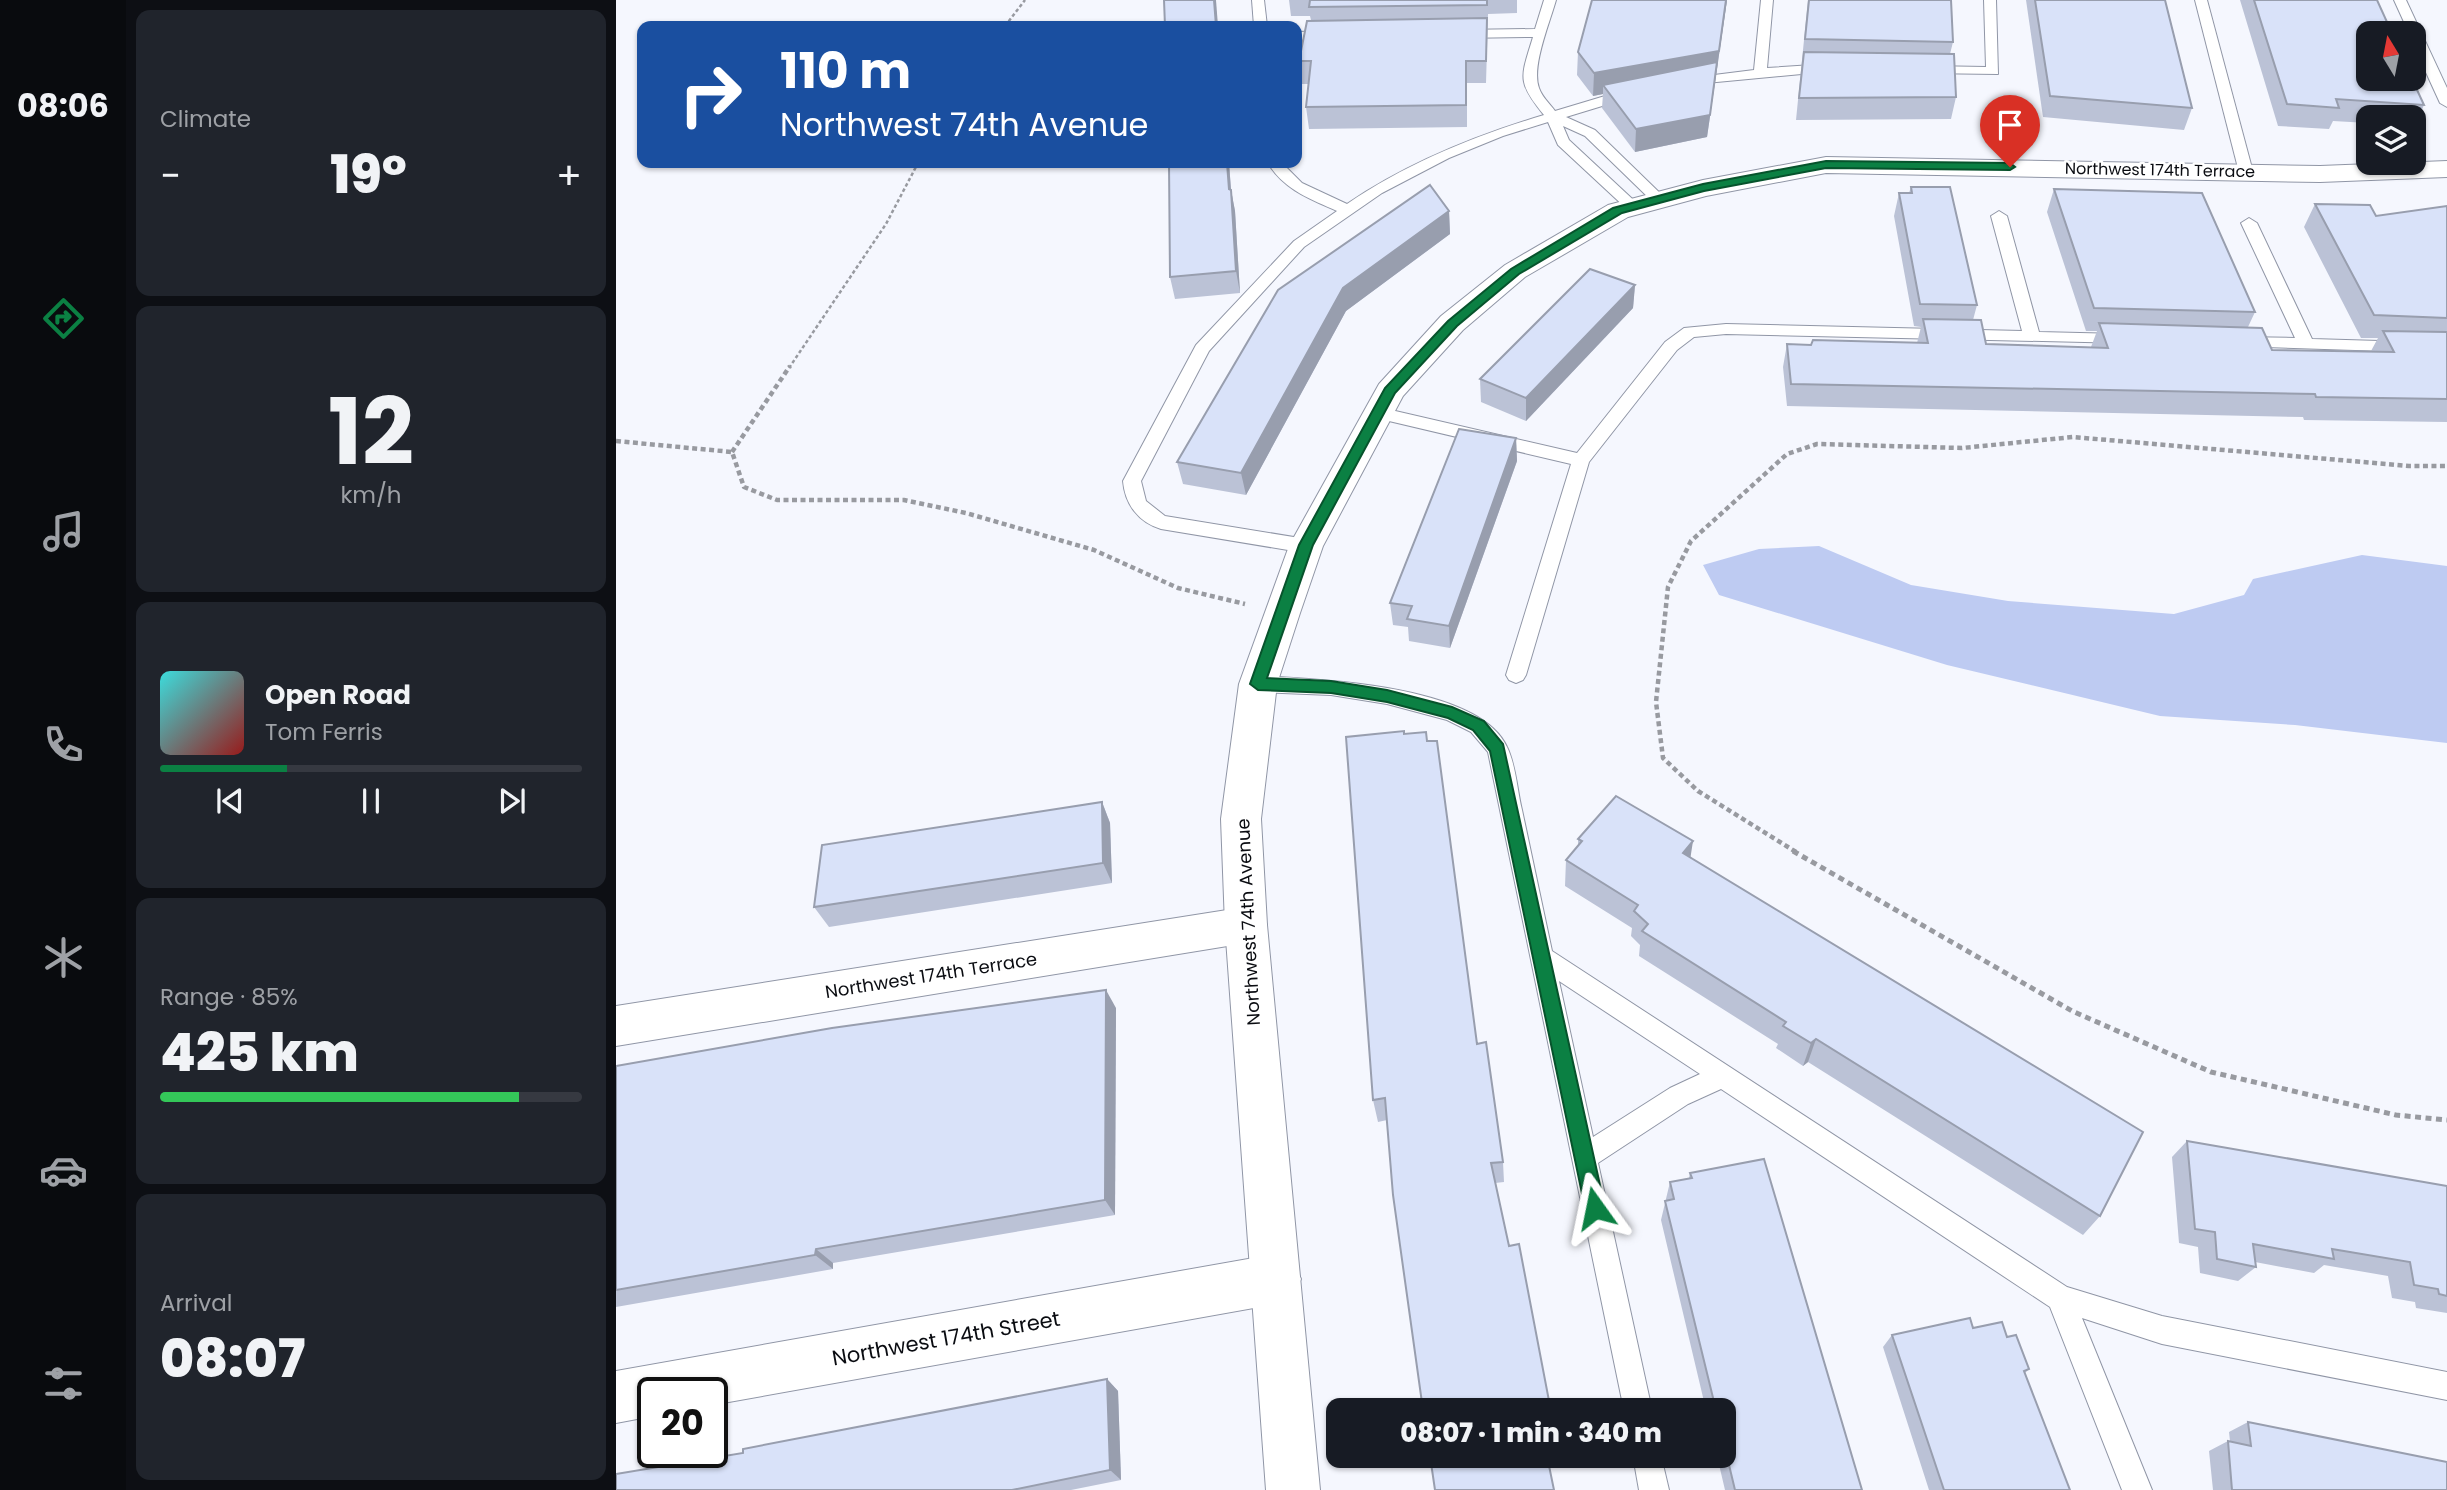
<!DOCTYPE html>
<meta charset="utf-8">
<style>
body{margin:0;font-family:Poppins,sans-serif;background:#20242c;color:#f1f3f6;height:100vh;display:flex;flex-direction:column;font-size:26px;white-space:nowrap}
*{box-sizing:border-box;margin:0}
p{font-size:23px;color:#9ea1a6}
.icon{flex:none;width:38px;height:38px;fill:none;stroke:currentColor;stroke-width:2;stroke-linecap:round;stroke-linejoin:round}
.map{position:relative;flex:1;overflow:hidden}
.side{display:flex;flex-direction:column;gap:10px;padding:10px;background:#0d0f14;width:490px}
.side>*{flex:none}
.banner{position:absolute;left:21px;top:21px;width:665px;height:147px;border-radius:14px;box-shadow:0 2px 5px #0004;background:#1a4fa0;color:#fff;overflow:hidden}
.needle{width:46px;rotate:350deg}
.tools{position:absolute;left:1740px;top:21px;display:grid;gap:14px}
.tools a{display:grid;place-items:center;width:70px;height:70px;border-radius:14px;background:#171b24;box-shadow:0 2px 5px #0004;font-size:35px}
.speed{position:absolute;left:21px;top:1377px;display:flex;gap:14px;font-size:35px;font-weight:700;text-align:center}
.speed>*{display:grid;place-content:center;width:91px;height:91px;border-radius:50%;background:#171b24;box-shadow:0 2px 5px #0004;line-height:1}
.speed .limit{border:4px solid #111;border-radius:10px;background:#fff;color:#111}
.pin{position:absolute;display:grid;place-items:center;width:60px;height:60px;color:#fff;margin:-72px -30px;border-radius:50% 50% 50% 0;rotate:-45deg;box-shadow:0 0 7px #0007}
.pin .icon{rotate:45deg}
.me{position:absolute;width:77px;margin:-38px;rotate:348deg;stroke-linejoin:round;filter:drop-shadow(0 0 5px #0008)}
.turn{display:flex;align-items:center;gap:24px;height:147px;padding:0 28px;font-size:32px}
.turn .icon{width:91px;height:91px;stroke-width:2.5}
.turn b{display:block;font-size:49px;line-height:60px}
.big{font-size:52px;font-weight:800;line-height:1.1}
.side .card{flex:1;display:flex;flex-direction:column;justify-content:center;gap:10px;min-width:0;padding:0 24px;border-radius:14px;background:#20242c}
.side .dial{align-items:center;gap:0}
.dial b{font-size:91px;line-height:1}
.song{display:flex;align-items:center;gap:21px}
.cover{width:84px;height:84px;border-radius:10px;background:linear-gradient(135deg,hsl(180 70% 55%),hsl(0 70% 35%))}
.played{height:7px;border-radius:4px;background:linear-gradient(90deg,#0b8043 30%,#363941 30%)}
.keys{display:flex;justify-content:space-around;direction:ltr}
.heat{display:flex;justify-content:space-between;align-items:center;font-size:38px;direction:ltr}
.charge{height:10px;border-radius:5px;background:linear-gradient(90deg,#34c759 85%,#363941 0)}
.trip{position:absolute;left:710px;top:1398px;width:410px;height:70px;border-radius:14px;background:#171b24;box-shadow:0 2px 5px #0004;font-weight:800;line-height:70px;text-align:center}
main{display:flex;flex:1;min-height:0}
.dock{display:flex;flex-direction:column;width:126px;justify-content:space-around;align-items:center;background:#090b0e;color:#9ea1a6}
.dock .icon{width:49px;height:49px}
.dock .selected{color:#0b8043}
.dock b{font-size:32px;color:#f1f3f6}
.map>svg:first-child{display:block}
</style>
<main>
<nav class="dock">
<b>08:06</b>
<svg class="icon selected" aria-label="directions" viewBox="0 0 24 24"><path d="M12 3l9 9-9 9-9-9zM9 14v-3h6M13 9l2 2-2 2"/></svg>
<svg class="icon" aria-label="music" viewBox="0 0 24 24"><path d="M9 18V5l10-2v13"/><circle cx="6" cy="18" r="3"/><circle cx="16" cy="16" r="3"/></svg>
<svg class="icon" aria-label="phone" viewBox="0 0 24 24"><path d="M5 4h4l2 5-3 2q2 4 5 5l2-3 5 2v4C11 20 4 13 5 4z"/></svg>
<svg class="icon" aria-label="climate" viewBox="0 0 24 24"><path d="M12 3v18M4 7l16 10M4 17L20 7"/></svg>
<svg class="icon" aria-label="car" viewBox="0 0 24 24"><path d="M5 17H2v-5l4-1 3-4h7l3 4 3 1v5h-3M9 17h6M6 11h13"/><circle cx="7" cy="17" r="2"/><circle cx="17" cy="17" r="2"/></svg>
<svg class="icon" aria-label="filters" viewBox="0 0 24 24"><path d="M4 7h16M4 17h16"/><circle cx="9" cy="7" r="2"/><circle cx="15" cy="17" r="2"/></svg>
</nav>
<section class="side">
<div class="card"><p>Climate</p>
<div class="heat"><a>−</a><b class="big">19°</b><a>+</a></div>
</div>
<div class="card dial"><b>12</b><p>km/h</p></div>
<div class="card">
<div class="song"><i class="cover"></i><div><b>Open Road</b><p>Tom Ferris</p></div></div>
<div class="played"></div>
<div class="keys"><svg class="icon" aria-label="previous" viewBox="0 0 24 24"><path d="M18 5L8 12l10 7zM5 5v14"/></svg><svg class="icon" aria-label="pause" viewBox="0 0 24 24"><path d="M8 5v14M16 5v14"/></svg><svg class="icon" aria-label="next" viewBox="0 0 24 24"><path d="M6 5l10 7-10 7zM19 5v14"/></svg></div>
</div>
<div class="card"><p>Range · 85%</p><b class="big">425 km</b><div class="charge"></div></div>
<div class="card"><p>Arrival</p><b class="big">08:07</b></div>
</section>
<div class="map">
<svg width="1831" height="1490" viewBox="0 0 1831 1490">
<rect width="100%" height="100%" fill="#f5f7fe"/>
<!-- water -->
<polygon fill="#becbf2" points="1203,546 1295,585 1392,601 1558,614 1628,595 1637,579 1746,555 1831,566 1831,743 1679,725 1544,716 1331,665 1103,595 1087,565 1143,549"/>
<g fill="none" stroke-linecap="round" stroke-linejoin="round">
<!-- lane casing -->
<g stroke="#9096a6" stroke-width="2">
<g id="lane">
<polygon points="636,0 648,0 651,26 638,26"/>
<path d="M928,0H940C934,22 915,67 923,88C926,97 934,104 939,111L1009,90H1019V96L950,117L979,130L1048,197L1050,200L1048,203H1038L969,136L947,126L953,140L1025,207L1017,212L1012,210L942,145L932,122L887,136L833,158L766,193L688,247L593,351L525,481L530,501L549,516L690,539L697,541L699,546L697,551L690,553L545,529C522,522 509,504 507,481L580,345L678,241L721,211C694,199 667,189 652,163H666L686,183L731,204C791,163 858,136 928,115C900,81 905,77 917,37L844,38L837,34L844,30L919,29Z"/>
<polygon points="1145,0 1157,0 1151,68 1212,64 1219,68 1217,71 1069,85 1069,79 1074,78 1138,70"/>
<polygon points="1368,0 1380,0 1382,74 1306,73 1306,67 1311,66 1370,67"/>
<polygon points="1579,0 1591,0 1637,172 1635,175 1630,176 1623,172"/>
<polygon points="1778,0 1790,0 1831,88 1831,107 1824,103 1797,44 1797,33 1793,33"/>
<polygon points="717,31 724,35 722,38 681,40 681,32"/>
<polygon points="1383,211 1391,216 1423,332 1505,334 1513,339 1511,343 1110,334 1078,337 1061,350 973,462 910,675 907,680 900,683 893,680 890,675 955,464 756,417 753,413 756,409 762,407 961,453 1049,342 1068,328 1110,324 1406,331 1375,216"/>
<polygon points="1633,218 1641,223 1696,339 1831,343 1831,353 1618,346 1616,342 1624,337 1679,338 1625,223"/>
<path d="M642,676C702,679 863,685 891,747C900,765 901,790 906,810C916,857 926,904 936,951L1451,1287L1546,1316L1831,1372V1400L1546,1344L1466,1318L1536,1490H1506L1434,1307L1105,1089L1072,1104L982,1163L1036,1410H1008L872,752L855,732L831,720L771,704L715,695L642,692L635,690L632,684L635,678ZM943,981L1084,1074L1054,1088L977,1137Z"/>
<polygon points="1017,1456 1045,1456 1053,1490 1023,1490"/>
</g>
</g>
<!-- street casing -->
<g stroke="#9096a6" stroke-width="2">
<g id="street">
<polygon points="630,907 645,912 651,925 645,938 630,943 0,1046 0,1006"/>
<polygon points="660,1254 677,1262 685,1279 677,1296 660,1304 96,1405 96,1393 37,1393 37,1416 0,1423 0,1371"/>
</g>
</g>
<!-- secondary casing -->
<g stroke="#9096a6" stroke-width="2">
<polygon id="secondary" points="1210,157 1704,166 1831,161 1831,177 1704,182 1210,173 1090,196 1012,217 909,277 847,330 787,396 707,546 684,613 661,684 645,819 651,925 704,1490 650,1490 609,925 605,819 623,684 673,546 763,384 825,316 889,265 992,205 1087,180"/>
</g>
<!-- path-far2 -->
<g stroke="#989aa0" stroke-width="2.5" stroke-dasharray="3.5 2.5" stroke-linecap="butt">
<polyline points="389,26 409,0"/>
<polyline points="173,368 270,224 302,163"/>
</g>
<!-- path-far1 -->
<g stroke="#989aa0" stroke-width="4.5" stroke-dasharray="5 3.5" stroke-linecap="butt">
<polyline points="0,441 116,452 128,487 161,500 288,500 350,513 478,550 562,588 629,604"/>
<polyline points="116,452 174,366"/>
<polyline points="1180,852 1082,791 1047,758 1040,702 1052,587 1075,541 1171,454 1201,444 1346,448 1457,437 1793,466 1831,466"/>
</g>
<!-- path -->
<polyline stroke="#989aa0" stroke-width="5" stroke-dasharray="6 4.5" stroke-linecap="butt" points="1177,851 1456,1011 1595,1072 1780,1115 1831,1120"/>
<!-- lane -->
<use href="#lane" fill="#fff" fill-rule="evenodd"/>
<!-- street -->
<use href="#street" fill="#fff" fill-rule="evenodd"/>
<!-- secondary -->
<use href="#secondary" fill="#fff" fill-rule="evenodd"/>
</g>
<!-- wall -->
<g fill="#bbc2d6">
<polygon points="673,0 901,0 901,13 872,14 870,83 851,83 851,127 693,129 690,107 693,84 686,84 683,61 695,20 694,16 675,16"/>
<polygon points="976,0 1111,0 1091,137 1019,152 986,108 987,94 977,96 961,75 962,52"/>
<polygon points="1192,0 1335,0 1337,42 1334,54 1340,97 1335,119 1180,120"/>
<polygon points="1410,0 1549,0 1576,108 1568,130 1427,117"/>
<polygon points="1624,0 1761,0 1808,105 1798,127 1797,117 1752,117 1752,123 1717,121 1713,129 1662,126"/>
<polygon points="553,163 613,163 615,190 619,211 624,293 559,299 554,277"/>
<polygon points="1295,187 1361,305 1357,320 1370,344 1475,347 1481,331 1470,331 1431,212 1438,189 1639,312 1632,327 1656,350 1755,351 1762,338 1745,338 1688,227 1699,204 1760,216 1831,206 1831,422 1688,420 1687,417 1171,406 1167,367 1171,344 1195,345 1301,343 1305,327 1298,326 1278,216 1283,193 1293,193"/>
<polygon points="833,211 834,234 730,311 630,495 567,484 561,462"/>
<polygon points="1019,285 1017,308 910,421 865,402 864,379"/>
<polygon points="900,438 901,461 834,648 793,641 792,627 777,625 774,603"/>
<polygon points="486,802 494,823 496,883 213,927 198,907"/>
<polygon points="962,839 1074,858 1484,1216 1467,1235 1192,1062 1187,1066 1160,1048 1162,1044 1023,956 1024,945 1015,936 1016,928 949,886 950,860 962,846"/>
<polygon points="500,1008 499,1215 217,1263 217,1269 0,1307 0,1066"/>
<polygon points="861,1044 887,1162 888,1182 879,1183 893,1246 934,1406 934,1410 807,1410 771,1120 762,1122 757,1100"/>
<polygon points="1571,1141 1831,1186 1831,1313 1800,1308 1799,1302 1776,1298 1772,1276 1708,1265 1698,1273 1639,1262 1640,1267 1622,1281 1584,1273 1582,1247 1563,1243 1556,1157"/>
<polygon points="1074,1173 1246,1490 1109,1490 1101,1456 1108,1456 1108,1410 1090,1410 1045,1220 1054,1182 1073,1178"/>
<polygon points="1276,1335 1391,1337 1413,1369 1409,1373 1454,1490 1313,1490 1267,1347"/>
<polygon points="491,1379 502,1391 505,1480 455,1490 0,1490"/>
<polygon points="1632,1422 1831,1490 1597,1490 1593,1451 1612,1441 1614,1441 1613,1432"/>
</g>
<!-- shaded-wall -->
<g fill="#989eae">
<polygon points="598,0 600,0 602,26 600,26"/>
<polygon points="1111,0 1091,137 1019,152 1020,129 987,85 987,94 977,96 978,73"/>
<polygon points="611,163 613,163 615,190 619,211 624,293 620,271"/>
<polygon points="833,211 834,234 730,311 630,495 625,473 727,288"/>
<polygon points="1019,285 1017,308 910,421 910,398"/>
<polygon points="900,438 901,461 834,648 833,626"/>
<polygon points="486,802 494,823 496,883 487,863"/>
<polygon points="1077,841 1073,867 1067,853"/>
<polygon points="490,990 500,1008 499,1215 489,1200"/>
<polygon points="1200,1039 1192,1062 1187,1066 1195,1043"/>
<polygon points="200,1249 217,1263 217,1269 199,1255"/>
<polygon points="491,1379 502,1391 505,1480 494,1470"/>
<polygon points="934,1406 934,1410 922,1410 922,1409"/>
</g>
<!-- building -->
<g fill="#d9e2f9" stroke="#989eae" stroke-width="2">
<polygon points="548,0 598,0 600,26 549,26"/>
<polygon points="694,0 871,0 871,5 693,7"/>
<polygon points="976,0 1110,0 1103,51 978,73 962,52"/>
<polygon points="1193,0 1335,0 1337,42 1189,39"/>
<polygon points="1419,0 1549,0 1576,108 1434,96"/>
<polygon points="1638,0 1761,0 1776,33 1752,33 1752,79 1796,79 1808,105 1720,99 1723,108 1671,104"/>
<polygon points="871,18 870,61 850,61 850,105 690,107 695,61 683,61 691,21"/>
<polygon points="1188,52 1338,54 1340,97 1183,98"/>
<polygon points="1101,62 1094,115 1020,129 987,85"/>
<polygon points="553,163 611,163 613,189 615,190 620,271 554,277"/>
<polygon points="814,185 833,211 727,288 625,473 561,462 662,290"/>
<polygon points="1295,187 1334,187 1361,305 1304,304 1283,193 1296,193"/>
<polygon points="1438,189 1586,193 1639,312 1478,308"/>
<polygon points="1699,204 1754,205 1760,216 1831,206 1831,318 1758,315"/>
<polygon points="974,269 1019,285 910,398 864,379"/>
<polygon points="1307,319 1365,320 1370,344 1492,348 1483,323 1646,328 1656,350 1778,352 1767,331 1831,332 1831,399 1700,397 1699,394 1175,384 1171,344 1195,345 1197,340 1312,343"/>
<polygon points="843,429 900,438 833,626 791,619 796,606 774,603"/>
<polygon points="788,731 788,734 810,732 811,741 821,741 861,1044 870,1042 887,1162 875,1163 893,1246 903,1244 934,1406 922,1409 923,1410 807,1410 777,1195 769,1098 757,1100 730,737"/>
<polygon points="1000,796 1077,841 1067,853 1527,1132 1484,1216 1200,1039 1195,1043 1167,1026 1170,1022 1026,931 1032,924 1018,911 1022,905 950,860 966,841 962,839"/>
<polygon points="486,802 487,863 198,907 206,845"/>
<polygon points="490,990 489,1200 200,1249 199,1255 0,1290 0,1066 216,1028"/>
<polygon points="1571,1141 1831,1186 1831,1296 1823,1294 1822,1289 1798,1285 1794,1262 1716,1249 1718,1259 1637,1244 1640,1267 1601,1259 1599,1232 1579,1229"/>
<polygon points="1148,1159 1246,1490 1119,1490 1108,1444 1108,1410 1100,1410 1049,1201 1058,1199 1054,1182 1076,1178 1074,1173"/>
<polygon points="1354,1318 1357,1328 1386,1322 1391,1337 1400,1335 1413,1369 1408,1371 1454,1490 1328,1490 1276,1335"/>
<polygon points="491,1379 494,1470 396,1490 0,1490 0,1474 127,1453 127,1449"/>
<polygon points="1632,1422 1831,1462 1831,1490 1616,1490 1612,1441 1635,1446"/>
<polygon points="814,1456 931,1456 938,1490 819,1490"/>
</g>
<!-- route -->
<polygon fill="#0b8043" stroke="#07532c" stroke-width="2" points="1210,161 1394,163 1399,167 1394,170 1210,168 1088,191 1006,213 903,274 841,326 779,393 697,545 651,678 715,681 771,690 836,707 868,721 887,744 989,1208 986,1215 979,1218 972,1215 969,1208 874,751 857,730 832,718 771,702 715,693 642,690 634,684 683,545 769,388 832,321 895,269 997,208 1087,184"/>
<g text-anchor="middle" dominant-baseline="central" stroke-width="5" stroke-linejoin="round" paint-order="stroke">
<!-- far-street labels -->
<g font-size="16" fill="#0a0c11" stroke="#fff">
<text transform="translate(1544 170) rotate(1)">Northwest 174th Terrace</text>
</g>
<!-- street labels -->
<g font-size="18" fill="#0a0c11" stroke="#fff">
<text transform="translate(632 922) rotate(-93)">Northwest 74th Avenue</text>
<text transform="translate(315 975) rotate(-9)">Northwest 174th Terrace</text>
</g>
<!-- near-street labels -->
<g font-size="21" fill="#0a0c11" stroke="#fff">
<text transform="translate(330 1338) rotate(-10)">Northwest 174th Street</text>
</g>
</g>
</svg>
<div class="tools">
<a><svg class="needle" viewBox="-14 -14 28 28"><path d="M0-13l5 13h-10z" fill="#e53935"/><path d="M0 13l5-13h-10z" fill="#9ea1a6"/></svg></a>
<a><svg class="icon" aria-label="layers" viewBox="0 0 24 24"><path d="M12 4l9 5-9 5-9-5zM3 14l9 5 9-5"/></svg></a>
</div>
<div class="speed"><div class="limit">20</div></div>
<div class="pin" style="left:1394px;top:167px;background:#d93025"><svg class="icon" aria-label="arrive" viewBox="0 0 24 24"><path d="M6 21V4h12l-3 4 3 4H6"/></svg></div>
<svg class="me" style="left:979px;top:1208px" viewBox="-20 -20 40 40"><path d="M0-17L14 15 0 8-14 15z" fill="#0b8043" stroke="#fff" stroke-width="4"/></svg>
<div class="trip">08:07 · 1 min · 340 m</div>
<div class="banner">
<div class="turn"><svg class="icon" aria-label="right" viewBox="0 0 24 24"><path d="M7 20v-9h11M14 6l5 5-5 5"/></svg><div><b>110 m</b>Northwest 74th Avenue</div></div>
</div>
</div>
</main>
